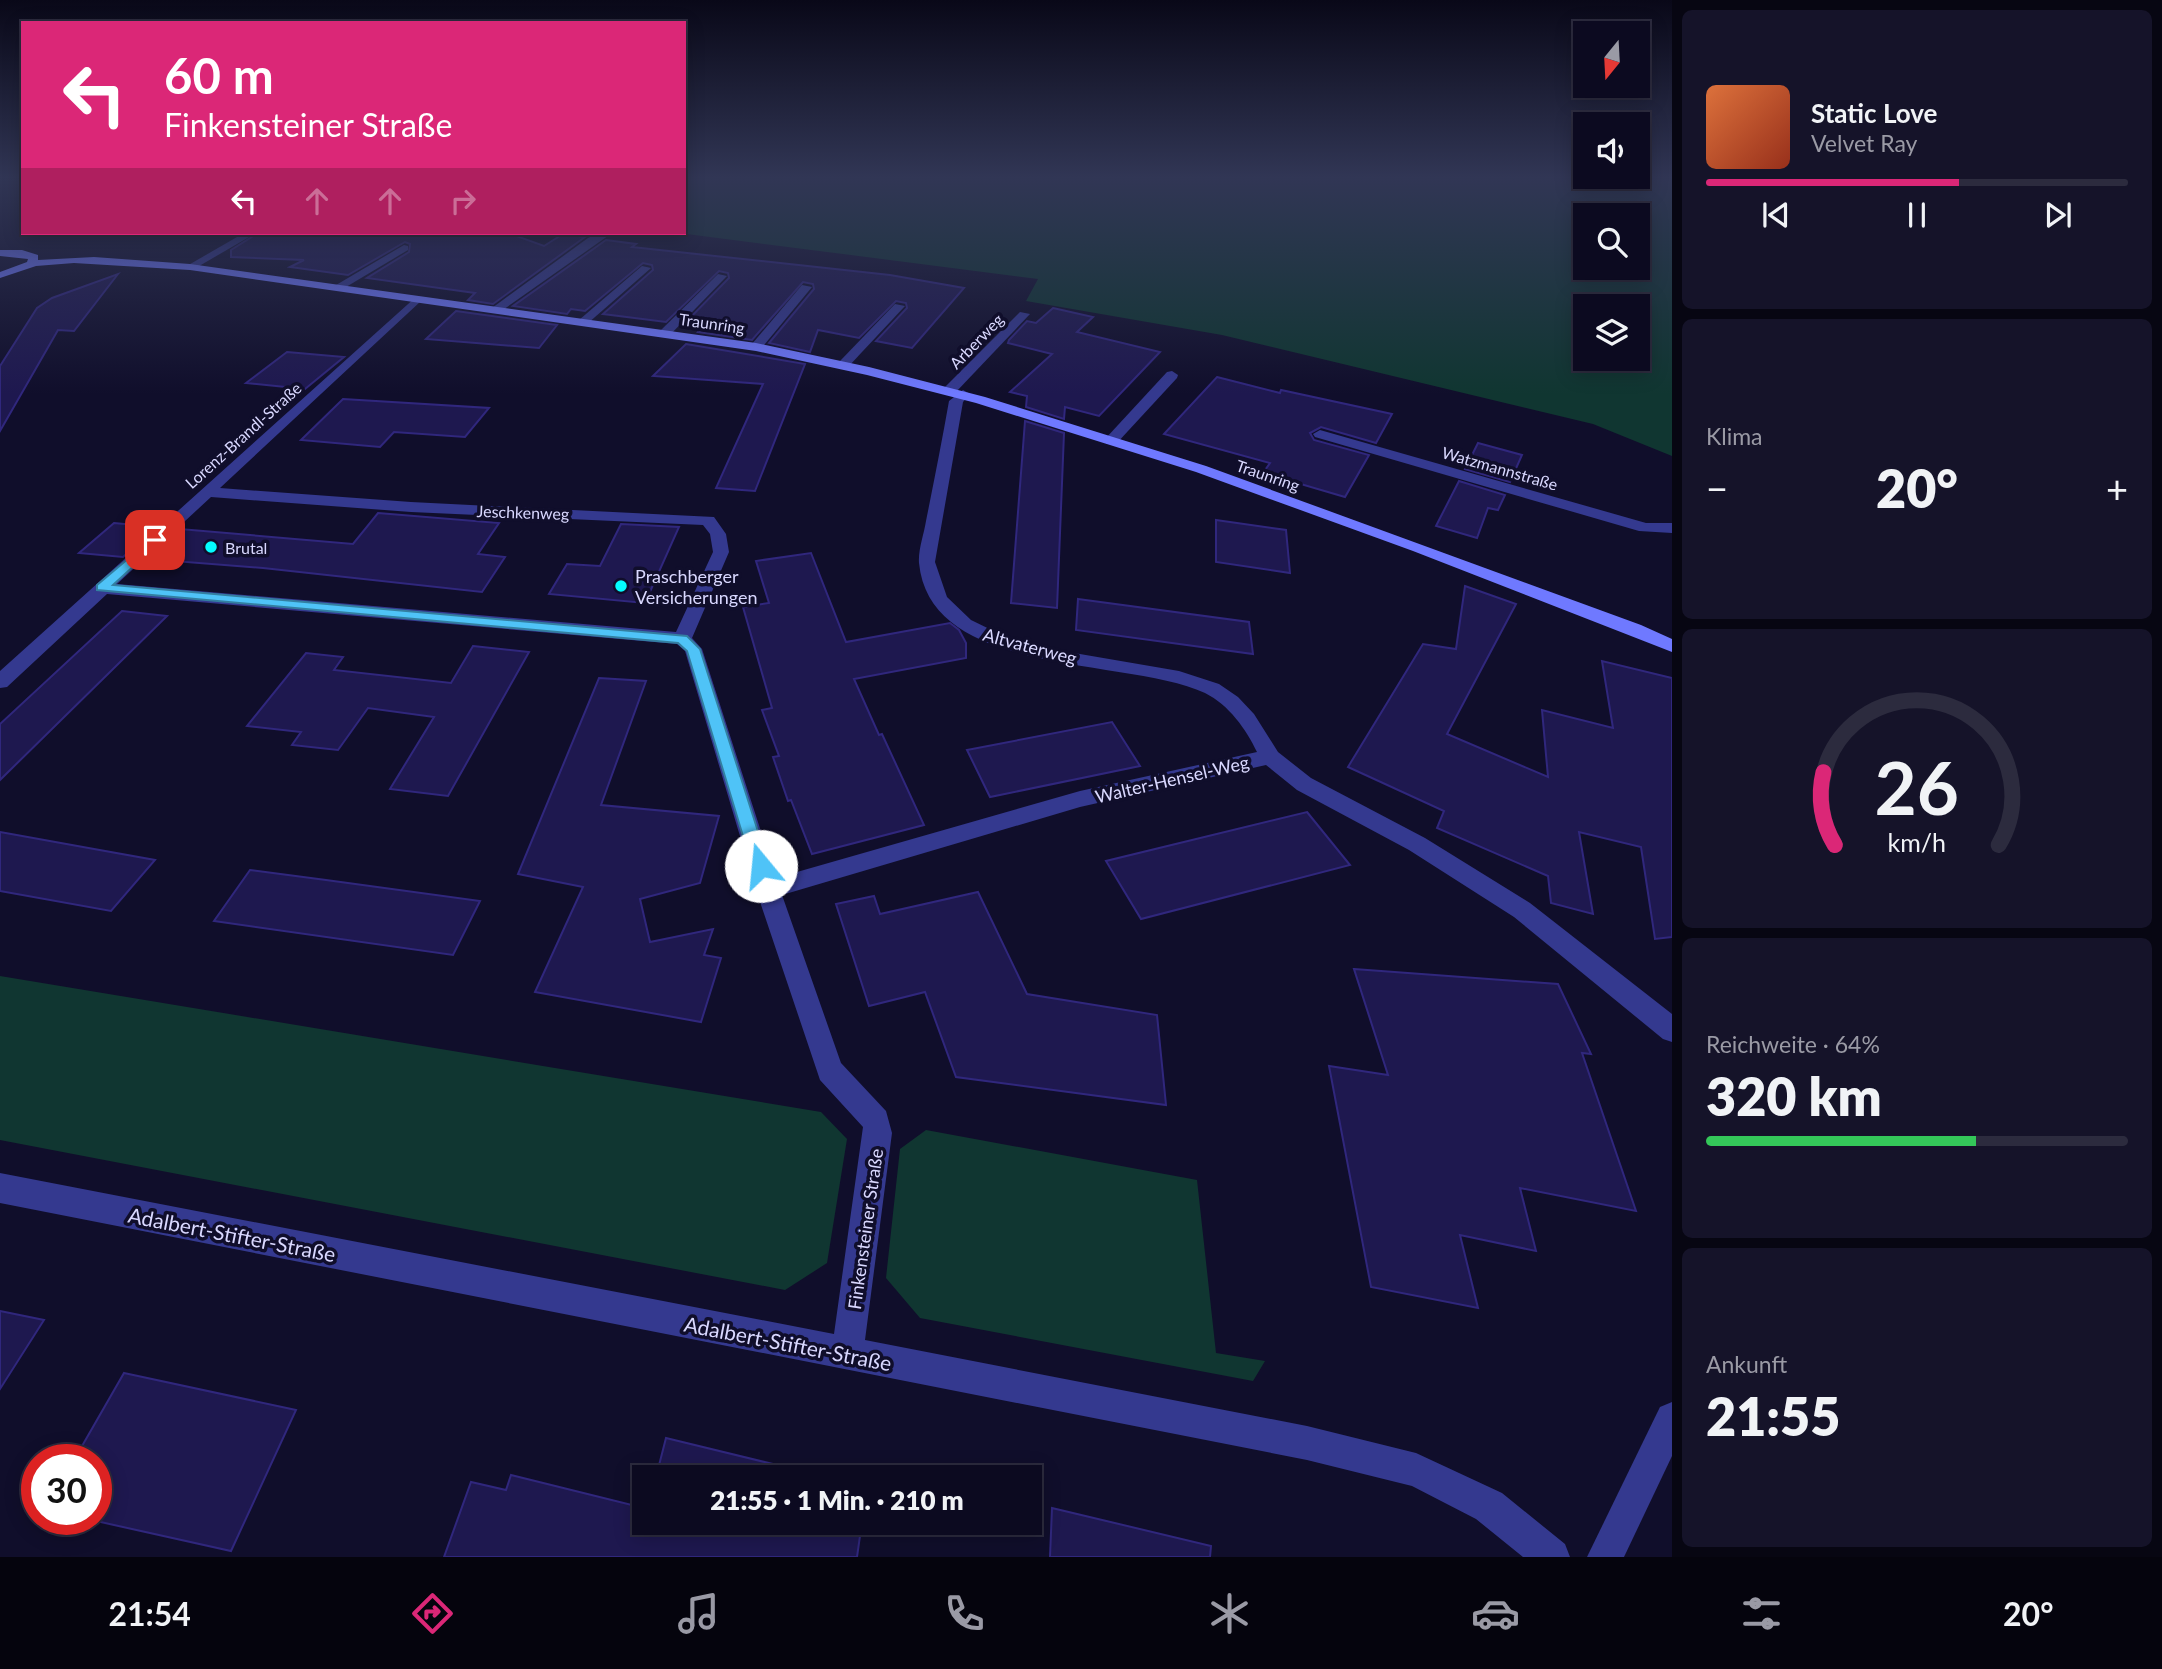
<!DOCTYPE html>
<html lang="de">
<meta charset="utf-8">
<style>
body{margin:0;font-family:Lato,sans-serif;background:#151329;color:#f1f3f6;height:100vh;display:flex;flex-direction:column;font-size:26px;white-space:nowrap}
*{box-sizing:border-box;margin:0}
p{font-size:23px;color:#9a9aa5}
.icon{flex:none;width:38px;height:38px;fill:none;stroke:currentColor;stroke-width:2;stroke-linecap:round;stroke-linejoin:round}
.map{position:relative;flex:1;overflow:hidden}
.drawer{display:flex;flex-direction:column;gap:10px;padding:10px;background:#070612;width:490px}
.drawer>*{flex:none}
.banner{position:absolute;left:21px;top:21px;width:665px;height:214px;border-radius:0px;box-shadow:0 4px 18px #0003,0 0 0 2px #2c2b3e;background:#db2777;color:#fff;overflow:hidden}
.needle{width:46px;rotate:198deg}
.fabs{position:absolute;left:1573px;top:21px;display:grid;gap:14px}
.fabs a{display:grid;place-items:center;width:77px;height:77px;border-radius:0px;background:#0c0a20;box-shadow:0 4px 18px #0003,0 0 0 2px #2c2b3e;font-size:35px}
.speed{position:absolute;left:21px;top:1444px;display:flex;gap:14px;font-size:35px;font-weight:700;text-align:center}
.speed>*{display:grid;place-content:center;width:91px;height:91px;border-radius:50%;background:#0c0a20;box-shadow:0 4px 18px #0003,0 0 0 2px #2c2b3e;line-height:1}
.speed .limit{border:10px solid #d22;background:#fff;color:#111}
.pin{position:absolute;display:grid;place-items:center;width:60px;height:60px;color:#fff;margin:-30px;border-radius:14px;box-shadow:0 4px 10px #0006}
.me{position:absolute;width:77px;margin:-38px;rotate:343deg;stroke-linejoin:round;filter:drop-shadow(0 0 5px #0008)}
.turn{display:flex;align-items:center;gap:24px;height:147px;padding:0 28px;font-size:32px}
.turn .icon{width:91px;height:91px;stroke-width:2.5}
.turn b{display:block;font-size:49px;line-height:60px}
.lanes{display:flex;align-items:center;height:66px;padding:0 28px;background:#0003;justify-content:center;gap:35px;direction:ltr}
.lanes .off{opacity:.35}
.big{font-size:52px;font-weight:800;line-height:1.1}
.drawer .tile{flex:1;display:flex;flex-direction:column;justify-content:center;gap:10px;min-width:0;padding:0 24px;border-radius:10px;background:#151329}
.drawer .dial{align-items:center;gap:0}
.dial svg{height:182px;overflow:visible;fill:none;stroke:#2c2b3e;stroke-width:7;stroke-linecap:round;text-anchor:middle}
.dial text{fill:#f1f3f6;stroke:none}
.song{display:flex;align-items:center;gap:21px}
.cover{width:84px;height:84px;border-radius:10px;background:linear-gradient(135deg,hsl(20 70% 55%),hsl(10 70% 35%))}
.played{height:7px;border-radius:4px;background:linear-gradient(90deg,#db2777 60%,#2c2b3e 60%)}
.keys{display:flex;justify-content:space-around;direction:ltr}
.heat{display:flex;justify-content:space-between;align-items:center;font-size:38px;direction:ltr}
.charge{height:10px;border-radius:5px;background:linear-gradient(90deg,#34c759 64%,#2c2b3e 0)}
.trip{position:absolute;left:632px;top:1465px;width:410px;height:70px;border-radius:0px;background:#0c0a20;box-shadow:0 4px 18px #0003,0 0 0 2px #2c2b3e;font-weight:800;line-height:70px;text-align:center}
.tab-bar{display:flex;height:112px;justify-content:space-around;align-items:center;background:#05040d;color:#9a9aa5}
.tab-bar .icon{width:49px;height:49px}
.tab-bar .on{color:#db2777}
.tab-bar b{font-size:32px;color:#f1f3f6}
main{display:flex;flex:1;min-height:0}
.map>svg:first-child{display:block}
</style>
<main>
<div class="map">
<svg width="1672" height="1557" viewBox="0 0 1672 1557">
<rect width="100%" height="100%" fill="#100e2b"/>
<!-- green -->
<g fill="#103631" fill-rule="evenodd">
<path d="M684,176H1672V456L1593,424L1222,335L1026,301L1038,279L679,233H684ZM1586,215H1638V268H1586ZM1586,306H1638V359H1586Z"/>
<polygon points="0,976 821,1112 847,1139 827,1263 785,1290 0,1140"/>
<polygon points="926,1130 1197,1180 1216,1353 1265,1361 1253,1381 920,1318 886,1278 900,1149"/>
</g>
<!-- building -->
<g fill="#1e184f" stroke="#30277d" stroke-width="2">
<polygon points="258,233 407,233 431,235 435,233 508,233 544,246 563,234 585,237 493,304 468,300 475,293 367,278 409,252 410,244 405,242 348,275 290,267 304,260 231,257 231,250"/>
<polygon points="606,240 636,244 632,247 890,275 964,288 912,348 876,341 907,308 906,303 896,301 859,338 818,330 810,352 769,343 814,289 813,284 803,282 752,340 698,332 703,327 684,324 729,278 728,273 719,271 666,322 603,314 653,270 652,265 643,263 585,311 571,309 567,314 513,306"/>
<polygon points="118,274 74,331 58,330 0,431 0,366 37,308 52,298"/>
<polygon points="1053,308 1093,317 1077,332 1160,352 1099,416 1065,407 1064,419 1026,407 1027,396 1010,392 1052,354 1008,343 1009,340 1027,321 1036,323"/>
<polygon points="456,311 557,325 539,348 426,339"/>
<polygon points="686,344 805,364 755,491 716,488 763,384 653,376"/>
<polygon points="287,352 344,357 305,389 246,383"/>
<polygon points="1217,377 1280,393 1281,390 1392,414 1376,443 1321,427 1310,433 1314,440 1369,455 1345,497 1263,473 1270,463 1164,434"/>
<polygon points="343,399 489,408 465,437 394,432 380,447 301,440"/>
<polygon points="1025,421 1064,433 1057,608 1011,603"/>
<polygon points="1478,443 1522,455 1510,482 1465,469"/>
<polygon points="1459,481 1505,495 1498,510 1488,508 1477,538 1436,526"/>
<polygon points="378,513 499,523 478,554 505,557 482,592 263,568 148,559 180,529 353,544"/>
<polygon points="1216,520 1286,530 1290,573 1216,562"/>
<polygon points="114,523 156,527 123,557 79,553"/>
<polygon points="621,524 679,527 645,603 549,594 567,564 600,566"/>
<polygon points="811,553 846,642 950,623 959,630 966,643 966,658 854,679 879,735 882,734 924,825 812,854 791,800 788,801 773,757 779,756 762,710 772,708 743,607 769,603 756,561"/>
<polygon points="1465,586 1516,604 1447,734 1548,777 1542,710 1613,728 1602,661 1672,678 1672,937 1655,939 1641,847 1579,832 1593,914 1551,903 1548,876 1437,828 1444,811 1348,767 1423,644 1456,649"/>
<polygon points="1078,599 1249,622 1253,654 1076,630"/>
<polygon points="122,611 167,616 0,780 0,724"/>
<polygon points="473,646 529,652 448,796 390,789 434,717 368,708 338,750 292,745 301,732 247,726 306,653 343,657 334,670 451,683"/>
<polygon points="599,678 646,681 601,805 719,816 700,883 640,899 650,942 713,929 704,955 721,958 701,1022 535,992 583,887 518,874"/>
<polygon points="1112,722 1140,766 990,797 967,750"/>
<polygon points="1307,812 1350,865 1141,919 1106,861"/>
<polygon points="0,832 83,847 155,860 111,911 0,891"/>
<polygon points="250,870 326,880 480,901 453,955 214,921"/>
<polygon points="978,892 1027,994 1157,1015 1166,1105 956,1077 925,992 869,1006 836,904 874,896 880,914"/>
<polygon points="1354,969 1558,984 1591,1054 1582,1053 1636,1211 1520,1188 1536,1251 1460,1235 1478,1308 1371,1287 1329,1066 1388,1075"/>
<polygon points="0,1311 44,1320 0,1389"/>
<polygon points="124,1373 296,1410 231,1551 96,1521 96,1460 74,1460"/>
<polygon points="666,1438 826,1477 656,1477"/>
<polygon points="511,1475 644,1508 644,1522 862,1522 857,1557 444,1557 471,1482 506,1490"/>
<polygon points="1052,1508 1211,1546 1210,1557 1050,1557"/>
</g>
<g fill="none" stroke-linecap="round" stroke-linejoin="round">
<!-- street -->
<g fill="#34398f" fill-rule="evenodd">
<polygon points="244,233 256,233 194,269 185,267"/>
<polygon points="599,233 612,233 500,312 492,312 492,308 588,238"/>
<polygon points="404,245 408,246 408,250 341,290 331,288"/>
<polygon points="642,266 651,268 587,324 579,324 579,320"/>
<polygon points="718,274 727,276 668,337 660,337 660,331"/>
<polygon points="802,285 812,287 760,350 752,350 752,344"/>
<path d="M417,296L423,299L421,301L220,488L411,502L714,517L726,534L729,552L692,638L702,649L776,878L1080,791L1257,752C1246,729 1229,705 1205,693C1128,657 930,678 919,563C918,550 924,534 926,521C934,481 942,441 949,401L963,390L970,394L963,402L935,562L947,597L971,620L1008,638L1045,648L1179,671L1219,684L1238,697L1254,714L1278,752L1311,778L1425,838L1530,903L1672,1014V1042L1663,1039L1514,917L1409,850L1297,790L1266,765L1080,807L782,895L841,1063L886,1111L892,1133L865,1340L1307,1426L1416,1453L1502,1493L1565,1544L1570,1557H1523L1476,1519L1412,1486L1307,1460L0,1203V1173L834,1334L863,1127L820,1080L817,1071L756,890L685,651L677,644L107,594L7,687L0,688V671ZM211,497L411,512L703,525L710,534L713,552L676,632L117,584Z"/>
<polygon points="895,304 905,306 848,367 840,367 840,361"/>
<polygon points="1020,312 1030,314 955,393 945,393 945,387"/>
<polygon points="1172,371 1178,375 1177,378 1116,444 1106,444 1106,438 1167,372"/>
<polygon points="1320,430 1646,523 1672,523 1672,533 1639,531 1315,437 1313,434"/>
<polygon points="1672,1402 1672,1456 1624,1557 1587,1557 1660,1407"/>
</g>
<!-- secondary -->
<polygon fill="#6f79ff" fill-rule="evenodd" points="0,250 22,250 38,255 38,260 94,257 190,264 756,343 869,367 985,397 1206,466 1641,625 1672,639 1672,652 1413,551 1196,472 976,403 867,375 756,351 190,270 74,263 36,266 0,278 0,272 27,262 28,259 0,256"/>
</g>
<!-- sky -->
<linearGradient id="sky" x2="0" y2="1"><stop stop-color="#090818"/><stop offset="0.45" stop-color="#313655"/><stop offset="1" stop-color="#313655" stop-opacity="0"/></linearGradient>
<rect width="1672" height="394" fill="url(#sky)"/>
<!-- route -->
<polygon fill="#4fc3f7" stroke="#337fa1" stroke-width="2" points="155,536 159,537 159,543 113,585 687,636 700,649 769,866 767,871 754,871 752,866 687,651 678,643 97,590 97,585"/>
<!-- markers -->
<g fill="#04fdff" stroke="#100e2b" stroke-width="2.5">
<circle cx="211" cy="547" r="7"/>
<circle cx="621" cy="586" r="7"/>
</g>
<g text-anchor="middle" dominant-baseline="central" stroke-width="7" stroke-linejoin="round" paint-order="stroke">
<!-- far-street labels -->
<g font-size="16" fill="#d9d8ff" stroke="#100e2b">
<text transform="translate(712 323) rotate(8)">Traunring</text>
<text transform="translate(976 341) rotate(-46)">Arberweg</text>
<text transform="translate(243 435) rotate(-42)">Lorenz-Brandl-Straße</text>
<text transform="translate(1500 468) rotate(16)">Watzmannstraße</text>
<text transform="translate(1268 475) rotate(19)">Traunring</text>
<text transform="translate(523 512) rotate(2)">Jeschkenweg</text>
</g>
<!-- far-poi labels -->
<g font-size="16" fill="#d9d8ff" stroke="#100e2b" text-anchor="start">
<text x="225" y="547">Brutal</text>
</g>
<!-- poi labels -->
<g font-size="18" fill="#d9d8ff" stroke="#100e2b" text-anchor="start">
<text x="635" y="576">Praschberger<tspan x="635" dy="21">Versicherungen</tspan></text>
</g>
<!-- street labels -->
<g font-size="18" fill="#d9d8ff" stroke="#100e2b">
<text transform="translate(1030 646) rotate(15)">Altvaterweg</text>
<text transform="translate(1172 779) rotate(-13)">Walter-Hensel-Weg</text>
<text transform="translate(865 1229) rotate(-82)">Finkensteiner Straße</text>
</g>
<!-- near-street labels -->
<g font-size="21" fill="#d9d8ff" stroke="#100e2b">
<text transform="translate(232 1234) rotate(11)">Adalbert-Stifter-Straße</text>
<text transform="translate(788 1343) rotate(11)">Adalbert-Stifter-Straße</text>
</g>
</g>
</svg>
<div class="fabs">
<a><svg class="needle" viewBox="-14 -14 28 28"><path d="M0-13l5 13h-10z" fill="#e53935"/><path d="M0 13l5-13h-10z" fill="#9a9aa5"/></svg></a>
<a><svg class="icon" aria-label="sound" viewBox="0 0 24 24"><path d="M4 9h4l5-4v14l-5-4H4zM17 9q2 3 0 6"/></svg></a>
<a><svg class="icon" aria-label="search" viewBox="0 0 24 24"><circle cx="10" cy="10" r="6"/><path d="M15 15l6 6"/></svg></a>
<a><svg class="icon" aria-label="layers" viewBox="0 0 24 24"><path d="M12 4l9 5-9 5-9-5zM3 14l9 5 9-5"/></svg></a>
</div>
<div class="speed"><div class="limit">30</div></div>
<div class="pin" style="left:155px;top:540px;background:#d93025"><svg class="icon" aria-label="arrive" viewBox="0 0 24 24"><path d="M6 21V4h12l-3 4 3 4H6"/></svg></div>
<svg class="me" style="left:761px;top:866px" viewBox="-20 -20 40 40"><circle r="19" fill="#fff"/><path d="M0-13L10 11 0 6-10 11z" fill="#4fc3f7"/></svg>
<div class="trip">21:55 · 1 Min. · 210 m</div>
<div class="banner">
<div class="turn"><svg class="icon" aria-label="left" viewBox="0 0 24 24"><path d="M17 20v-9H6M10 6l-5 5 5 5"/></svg><div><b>60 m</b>Finkensteiner Straße</div></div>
<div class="lanes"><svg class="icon" aria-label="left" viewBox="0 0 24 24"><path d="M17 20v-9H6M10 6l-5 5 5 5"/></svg><svg class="icon off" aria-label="ahead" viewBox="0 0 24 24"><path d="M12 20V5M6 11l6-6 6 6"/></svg><svg class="icon off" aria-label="ahead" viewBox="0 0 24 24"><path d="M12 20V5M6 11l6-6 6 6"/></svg><svg class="icon off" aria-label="right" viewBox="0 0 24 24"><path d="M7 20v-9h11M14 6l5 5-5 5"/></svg></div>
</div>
</div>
<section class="drawer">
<div class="tile">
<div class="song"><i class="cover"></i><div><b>Static Love</b><p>Velvet Ray</p></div></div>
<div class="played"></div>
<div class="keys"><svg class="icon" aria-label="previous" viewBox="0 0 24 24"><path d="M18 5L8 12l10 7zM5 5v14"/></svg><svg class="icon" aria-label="pause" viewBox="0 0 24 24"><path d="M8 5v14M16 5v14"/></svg><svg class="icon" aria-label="next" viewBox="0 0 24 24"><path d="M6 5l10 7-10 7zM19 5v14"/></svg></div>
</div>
<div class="tile"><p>Klima</p>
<div class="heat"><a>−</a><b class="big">20°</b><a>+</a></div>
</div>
<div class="tile dial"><svg viewBox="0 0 100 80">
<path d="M14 69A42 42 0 1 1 86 69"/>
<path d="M14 69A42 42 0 0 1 9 37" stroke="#db2777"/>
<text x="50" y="56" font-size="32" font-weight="700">26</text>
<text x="50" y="72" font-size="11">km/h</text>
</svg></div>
<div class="tile"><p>Reichweite · 64%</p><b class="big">320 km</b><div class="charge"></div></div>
<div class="tile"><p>Ankunft</p><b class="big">21:55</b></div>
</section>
</main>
<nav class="tab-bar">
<b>21:54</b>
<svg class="icon on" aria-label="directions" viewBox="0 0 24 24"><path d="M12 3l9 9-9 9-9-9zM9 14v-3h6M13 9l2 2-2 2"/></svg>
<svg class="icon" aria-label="music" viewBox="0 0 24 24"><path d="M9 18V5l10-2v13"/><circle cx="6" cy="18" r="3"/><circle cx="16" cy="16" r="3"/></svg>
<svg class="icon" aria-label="phone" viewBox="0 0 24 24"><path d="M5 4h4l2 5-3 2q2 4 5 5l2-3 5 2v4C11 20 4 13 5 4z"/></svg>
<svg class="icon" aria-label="climate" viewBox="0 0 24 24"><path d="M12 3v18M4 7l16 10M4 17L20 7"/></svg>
<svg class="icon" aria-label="car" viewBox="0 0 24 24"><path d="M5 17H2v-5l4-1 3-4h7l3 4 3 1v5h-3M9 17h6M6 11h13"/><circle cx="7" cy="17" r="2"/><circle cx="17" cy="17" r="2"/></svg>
<svg class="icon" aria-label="filters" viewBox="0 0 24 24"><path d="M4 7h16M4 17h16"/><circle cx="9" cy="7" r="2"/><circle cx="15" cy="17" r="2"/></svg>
<b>20°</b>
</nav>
